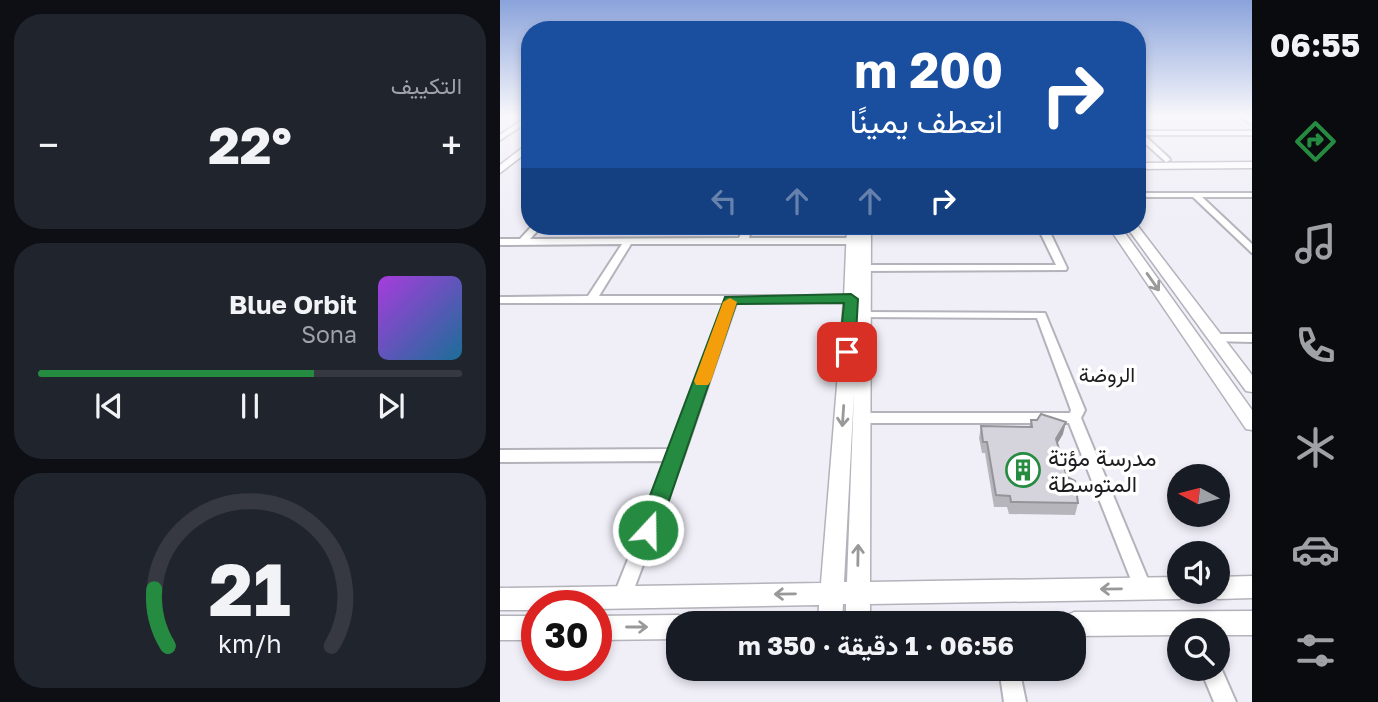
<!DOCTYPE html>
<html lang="ar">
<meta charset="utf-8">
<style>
body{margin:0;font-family:"Golos Text",Vazirmatn,sans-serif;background:#20242c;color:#f1f3f6;direction:rtl;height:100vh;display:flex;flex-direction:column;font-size:26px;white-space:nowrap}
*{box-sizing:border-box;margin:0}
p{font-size:23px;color:#9ea1a6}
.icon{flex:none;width:38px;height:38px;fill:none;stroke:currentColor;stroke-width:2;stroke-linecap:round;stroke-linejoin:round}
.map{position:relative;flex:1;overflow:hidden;direction:ltr}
.side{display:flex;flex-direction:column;gap:14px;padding:14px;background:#0d0f14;width:500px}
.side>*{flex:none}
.hud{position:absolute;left:21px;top:21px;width:625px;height:214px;border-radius:28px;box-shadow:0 4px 10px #0003;direction:rtl;background:#1a4fa0;color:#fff;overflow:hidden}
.needle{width:46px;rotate:277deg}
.tools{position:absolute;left:667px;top:464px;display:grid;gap:14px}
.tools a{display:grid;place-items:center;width:63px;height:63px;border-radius:50%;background:#171b24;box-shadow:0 4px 10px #0003;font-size:35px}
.speed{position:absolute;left:21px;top:590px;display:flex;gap:14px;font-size:35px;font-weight:700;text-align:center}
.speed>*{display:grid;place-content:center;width:91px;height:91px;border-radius:50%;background:#171b24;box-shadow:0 4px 10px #0003;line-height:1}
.speed .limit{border:10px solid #d22;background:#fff;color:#111}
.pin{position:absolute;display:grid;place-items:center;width:60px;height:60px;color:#fff;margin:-30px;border-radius:14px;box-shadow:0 4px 10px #0006}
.me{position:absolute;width:77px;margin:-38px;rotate:21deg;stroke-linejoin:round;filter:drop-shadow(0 0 5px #0008)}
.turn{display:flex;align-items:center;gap:24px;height:147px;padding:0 28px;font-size:32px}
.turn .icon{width:91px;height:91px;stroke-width:2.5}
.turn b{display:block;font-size:49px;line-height:60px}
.lanes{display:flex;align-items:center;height:66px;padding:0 28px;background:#0003;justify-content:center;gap:35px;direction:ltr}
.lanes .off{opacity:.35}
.big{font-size:52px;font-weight:700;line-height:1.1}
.side .widget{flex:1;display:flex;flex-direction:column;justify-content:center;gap:10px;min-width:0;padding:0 24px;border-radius:28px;background:#20242c}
.side .dial{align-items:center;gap:0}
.dial svg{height:182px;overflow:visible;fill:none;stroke:#363941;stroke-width:7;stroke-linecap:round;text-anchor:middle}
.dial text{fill:#f1f3f6;stroke:none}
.song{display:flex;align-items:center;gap:21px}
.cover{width:84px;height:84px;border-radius:10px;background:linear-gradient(135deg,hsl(280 70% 55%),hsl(200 70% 35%))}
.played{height:7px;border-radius:4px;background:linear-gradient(90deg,#258b41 65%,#363941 65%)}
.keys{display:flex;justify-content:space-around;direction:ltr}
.heat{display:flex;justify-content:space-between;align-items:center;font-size:38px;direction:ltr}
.trip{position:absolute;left:166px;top:611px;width:420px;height:70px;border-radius:28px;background:#171b24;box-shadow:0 4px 10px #0003;font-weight:700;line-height:70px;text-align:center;direction:rtl}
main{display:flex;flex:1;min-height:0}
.dock{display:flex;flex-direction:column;width:126px;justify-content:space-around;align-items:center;background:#090b0e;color:#9ea1a6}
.dock .icon{width:49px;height:49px}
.dock .on{color:#258b41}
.dock b{font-size:32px;color:#f1f3f6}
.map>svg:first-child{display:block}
</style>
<main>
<nav class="dock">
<b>06:55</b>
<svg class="icon on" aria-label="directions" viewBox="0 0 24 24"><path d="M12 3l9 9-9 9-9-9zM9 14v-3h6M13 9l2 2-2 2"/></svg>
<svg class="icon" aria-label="music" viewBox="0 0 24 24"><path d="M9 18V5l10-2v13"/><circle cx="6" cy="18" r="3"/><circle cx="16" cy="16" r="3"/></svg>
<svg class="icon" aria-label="phone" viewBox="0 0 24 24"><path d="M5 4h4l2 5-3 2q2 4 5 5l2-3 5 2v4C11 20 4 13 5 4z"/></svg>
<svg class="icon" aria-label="climate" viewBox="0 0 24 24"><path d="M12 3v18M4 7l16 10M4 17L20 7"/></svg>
<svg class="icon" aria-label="car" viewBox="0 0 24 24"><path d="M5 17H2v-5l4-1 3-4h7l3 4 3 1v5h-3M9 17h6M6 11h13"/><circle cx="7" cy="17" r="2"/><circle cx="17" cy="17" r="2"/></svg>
<svg class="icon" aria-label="filters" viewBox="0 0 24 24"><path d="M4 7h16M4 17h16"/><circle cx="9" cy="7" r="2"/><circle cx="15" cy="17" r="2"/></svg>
</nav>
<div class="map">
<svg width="752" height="702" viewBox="0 0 752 702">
<rect width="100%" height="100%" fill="#f0eef7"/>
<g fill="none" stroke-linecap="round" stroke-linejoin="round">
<!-- minor casing -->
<g stroke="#b4b2ba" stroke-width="4">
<g id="minor">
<polygon points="27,117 30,117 30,120 0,140 0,135"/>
<polygon points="740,117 747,117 752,119 752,124"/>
<polygon points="637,131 752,131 752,135 644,135 669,158 670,160 666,162 637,136"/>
<polygon points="637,193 752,193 752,197 702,197 752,244 752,253 693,197 637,197"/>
<polygon points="32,226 42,226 30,239 239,238 244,226 252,226 249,238 353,238 358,241 353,244 131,244 99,296 351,296 356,299 351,302 236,303 184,455 131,597 129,603 122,606 115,603 113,597 167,461 0,462 0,450 172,449 225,303 0,303 0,297 88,296 122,244 0,245 0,239 20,239"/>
<polygon points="537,226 547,226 567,268 566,270 364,271 359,268 364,265 556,265"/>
<polygon points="363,312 545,313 585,410 581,418 652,589 649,595 643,597 637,595 569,423 361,423 356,421 354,418 356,415 361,413 570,413 571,410 537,318 359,317 357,315"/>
<polygon points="715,334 752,334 752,342 711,341 709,338"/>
<polygon points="718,661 736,702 714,702 700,668 718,668"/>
<polygon points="499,668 519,668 526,702 504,702"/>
</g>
</g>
<!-- tertiary casing -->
<g stroke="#b4b2ba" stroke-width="3">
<g id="tertiary">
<polygon points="30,142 30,150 0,173 0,165"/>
<polygon points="752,162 752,168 637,169 637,163"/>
<polygon points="637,225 752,375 752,392 746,391 626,226"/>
<path d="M347,226H359V243V226H371L370,582L679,577V592H689L687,596L679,599L370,604V623H346V604H343L342,623H318L319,605L96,609V606H37V610H0V588L321,583L344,299ZM354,392L347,582H344Z"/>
<polygon points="608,226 620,226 752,410 752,430 746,429"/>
<polygon points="752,576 752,598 718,599 710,596 708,592 718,592 718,577"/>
<polygon points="752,611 752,635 718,635 718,630 679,630 679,635 574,636 574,623 562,623 565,616 574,612"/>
<polygon points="178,615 187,618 189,623 178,623 178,639 96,640 96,616"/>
<rect x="0" y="616" width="37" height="24"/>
</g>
</g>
<!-- minor -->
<use href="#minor" fill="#fff" fill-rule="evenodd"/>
<!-- tertiary -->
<use href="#tertiary" fill="#fff" fill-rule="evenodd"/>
</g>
<!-- wall -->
<polygon fill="#b7b5bc" points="531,420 563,434 557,444 567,477 578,503 575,515 509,514 507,507 494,507 485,453 482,453 479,438 481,426 529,427"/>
<!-- shaded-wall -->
<polygon fill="#959499" points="566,422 563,434 553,451 556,439"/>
<!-- building -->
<polygon fill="#d5d3db" stroke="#959499" stroke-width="2" points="541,414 566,422 556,439 567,477 575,481 578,503 511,502 510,496 496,495 487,442 483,442 481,426 532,427 531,420 537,420"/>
<!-- one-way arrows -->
<defs><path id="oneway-shaft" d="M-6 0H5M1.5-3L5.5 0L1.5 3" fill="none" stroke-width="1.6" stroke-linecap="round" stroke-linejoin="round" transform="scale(1.75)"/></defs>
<g stroke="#99999a">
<use href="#oneway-shaft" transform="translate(653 282) rotate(55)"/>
<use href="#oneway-shaft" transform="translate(343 416) rotate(94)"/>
<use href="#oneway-shaft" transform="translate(358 555) rotate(-89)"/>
<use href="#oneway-shaft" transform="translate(611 589) rotate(179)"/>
<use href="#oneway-shaft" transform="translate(285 594) rotate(179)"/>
<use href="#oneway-shaft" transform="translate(137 627)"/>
</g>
<!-- sky -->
<linearGradient id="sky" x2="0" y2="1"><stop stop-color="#8aa3db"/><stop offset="0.54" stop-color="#f8f7fb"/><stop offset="1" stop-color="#f8f7fb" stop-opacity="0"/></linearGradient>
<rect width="752" height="215" fill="url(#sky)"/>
<!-- route -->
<polygon fill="#258b41" stroke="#185a2a" stroke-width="2" points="351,294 358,299 355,352 347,357 339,352 344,303 236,304 159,530 156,536 148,539 140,536 137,530 225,297"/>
<!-- slow -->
<polygon fill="#f59e0b" points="230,298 237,302 211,381 208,385 196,385 194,381 223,302"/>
<!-- icons -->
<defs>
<g id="building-ring" transform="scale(1.75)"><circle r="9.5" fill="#fff" stroke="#258b41" stroke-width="1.5"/><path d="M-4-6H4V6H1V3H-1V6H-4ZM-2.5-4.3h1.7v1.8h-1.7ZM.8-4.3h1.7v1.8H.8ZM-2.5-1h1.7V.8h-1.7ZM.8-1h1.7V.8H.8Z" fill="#258b41"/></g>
</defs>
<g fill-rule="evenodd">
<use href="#building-ring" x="523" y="470"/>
</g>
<g text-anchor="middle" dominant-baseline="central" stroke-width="7" stroke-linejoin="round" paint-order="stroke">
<!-- neighbourhood labels -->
<g font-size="21" fill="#1d1c1f" stroke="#fff">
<text x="607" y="374">الروضة</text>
</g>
<!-- near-poi labels -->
<g font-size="23" fill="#1d1c1f" stroke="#fff" text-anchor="start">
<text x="548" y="457">مدرسة مؤتة<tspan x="548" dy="26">المتوسطة</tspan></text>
</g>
</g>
</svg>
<div class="tools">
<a><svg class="needle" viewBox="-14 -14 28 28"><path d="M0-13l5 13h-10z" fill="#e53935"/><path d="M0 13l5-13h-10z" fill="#9ea1a6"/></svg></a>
<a><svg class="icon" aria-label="sound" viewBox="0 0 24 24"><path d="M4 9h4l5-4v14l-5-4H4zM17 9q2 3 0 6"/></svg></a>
<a><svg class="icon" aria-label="search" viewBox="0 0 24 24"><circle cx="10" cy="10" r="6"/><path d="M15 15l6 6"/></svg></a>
</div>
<div class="speed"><div class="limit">30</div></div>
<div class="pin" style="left:347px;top:352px;background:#d93025"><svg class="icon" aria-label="arrive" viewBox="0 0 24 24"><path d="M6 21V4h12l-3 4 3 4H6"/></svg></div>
<svg class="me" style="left:148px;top:530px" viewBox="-20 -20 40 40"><circle r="17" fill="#258b41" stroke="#fff" stroke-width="3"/><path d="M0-11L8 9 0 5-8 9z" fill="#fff"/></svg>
<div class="trip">06:56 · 1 دقيقة · 350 m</div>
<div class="hud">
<div class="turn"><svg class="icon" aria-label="right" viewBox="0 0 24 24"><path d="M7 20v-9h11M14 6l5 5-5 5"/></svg><div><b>200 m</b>انعطف يمينًا</div></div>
<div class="lanes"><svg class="icon off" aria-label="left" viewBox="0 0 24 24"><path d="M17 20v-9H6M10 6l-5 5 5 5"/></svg><svg class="icon off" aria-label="ahead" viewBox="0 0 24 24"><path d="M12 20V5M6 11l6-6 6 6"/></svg><svg class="icon off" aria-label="ahead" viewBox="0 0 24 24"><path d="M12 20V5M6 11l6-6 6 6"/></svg><svg class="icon" aria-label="right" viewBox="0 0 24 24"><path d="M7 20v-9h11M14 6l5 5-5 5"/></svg></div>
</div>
</div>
<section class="side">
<div class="widget"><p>التكييف</p>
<div class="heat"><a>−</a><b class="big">22°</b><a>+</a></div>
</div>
<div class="widget">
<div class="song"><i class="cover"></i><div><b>Blue Orbit</b><p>Sona</p></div></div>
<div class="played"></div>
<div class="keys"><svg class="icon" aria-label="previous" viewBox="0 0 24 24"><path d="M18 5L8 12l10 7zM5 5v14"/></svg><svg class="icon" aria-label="pause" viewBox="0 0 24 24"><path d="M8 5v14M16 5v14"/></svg><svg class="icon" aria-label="next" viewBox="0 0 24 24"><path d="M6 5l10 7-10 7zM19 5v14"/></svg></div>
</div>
<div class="widget dial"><svg viewBox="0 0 100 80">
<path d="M14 69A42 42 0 1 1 86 69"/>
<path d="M14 69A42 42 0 0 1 8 44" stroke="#258b41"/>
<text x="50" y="56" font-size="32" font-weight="700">21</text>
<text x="50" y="72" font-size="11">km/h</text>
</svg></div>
</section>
</main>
